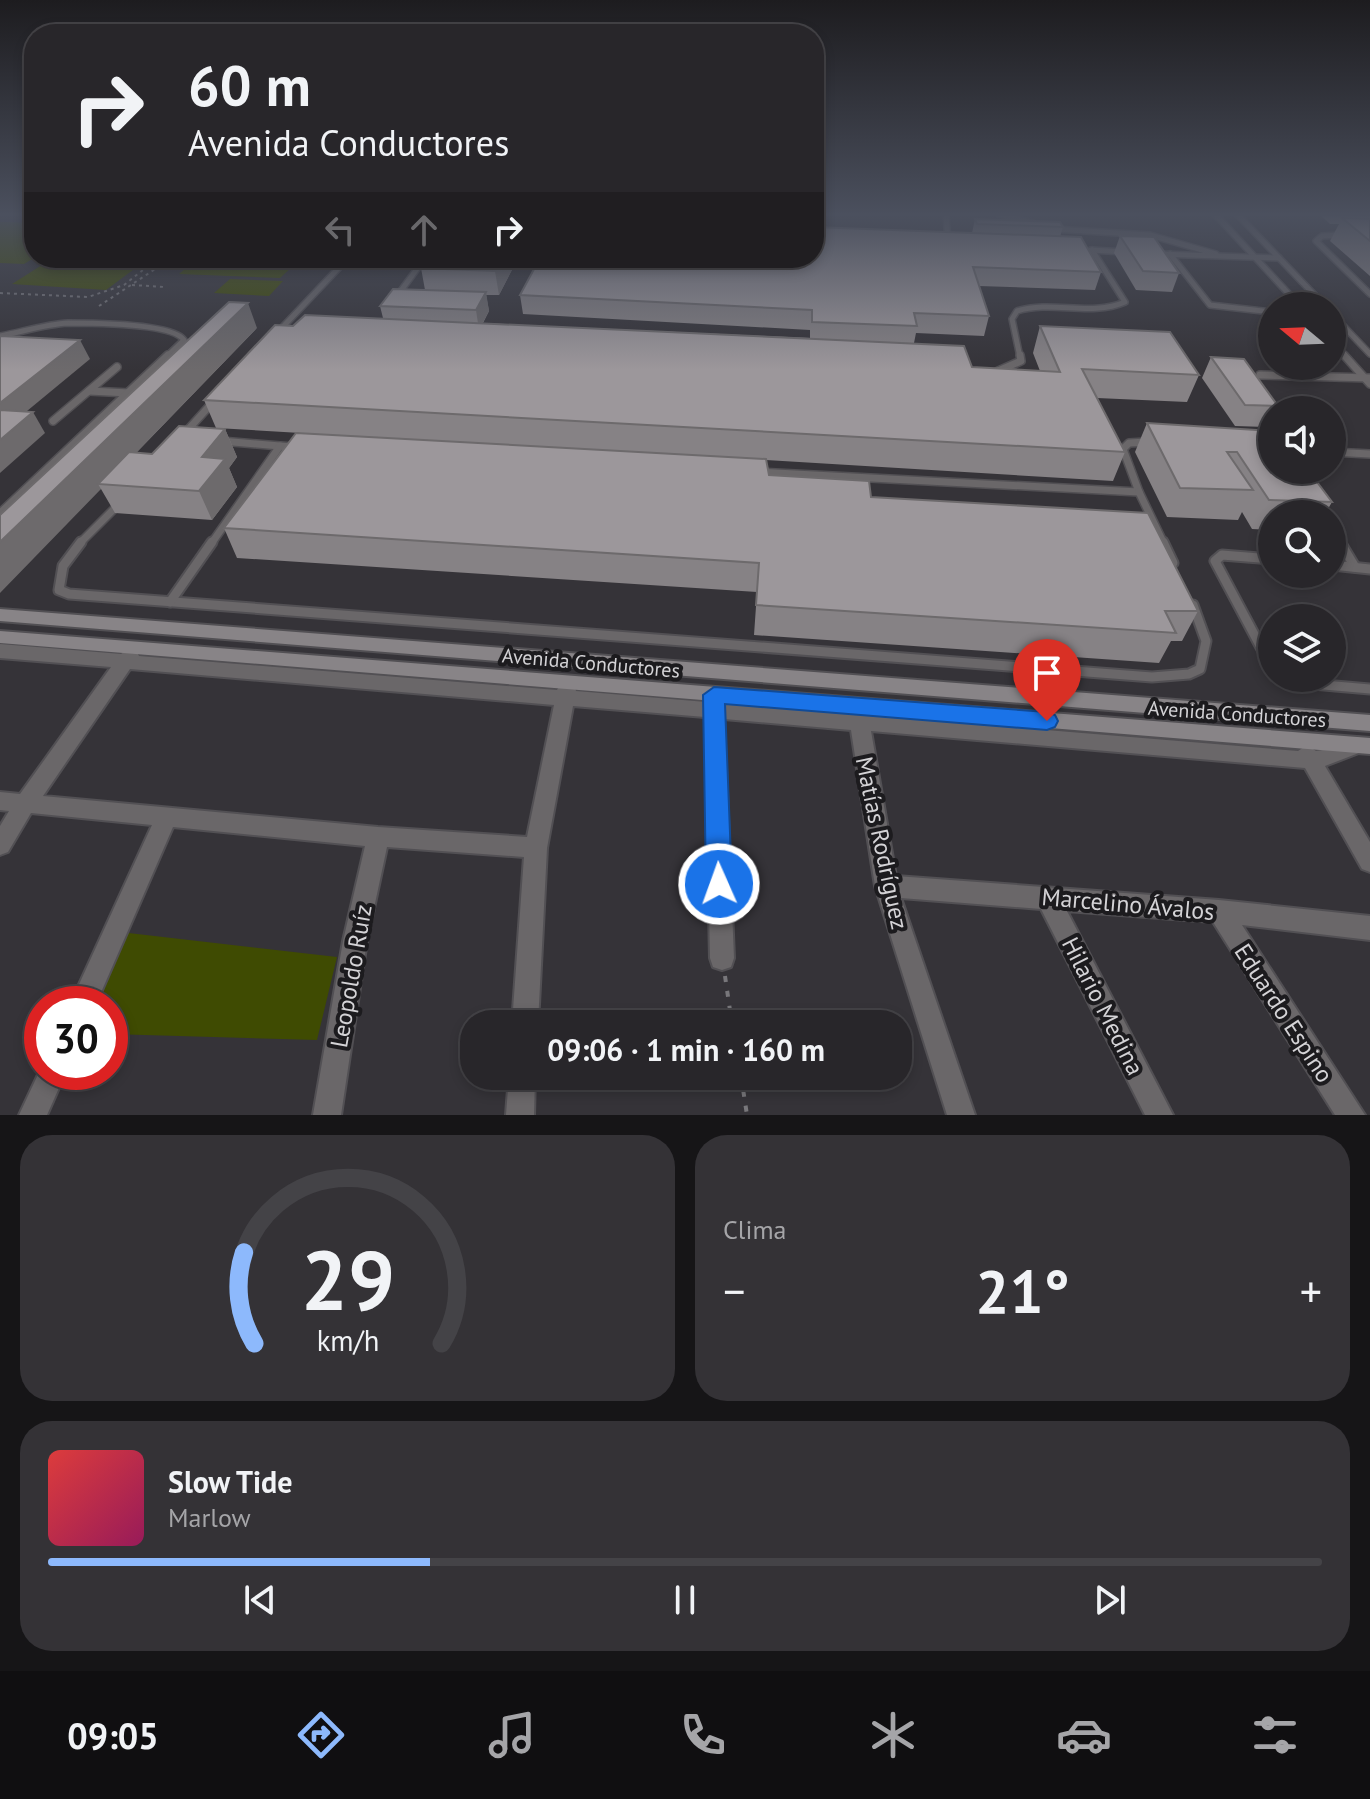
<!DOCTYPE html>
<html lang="es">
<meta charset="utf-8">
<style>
body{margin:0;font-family:"PT Sans",sans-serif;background:#343236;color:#f1f3f6;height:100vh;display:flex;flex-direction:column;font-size:30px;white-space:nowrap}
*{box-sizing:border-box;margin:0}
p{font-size:26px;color:#a5a5a8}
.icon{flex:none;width:44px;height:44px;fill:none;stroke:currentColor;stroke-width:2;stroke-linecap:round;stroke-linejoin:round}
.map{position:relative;height:1115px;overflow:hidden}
.drawer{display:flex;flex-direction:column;gap:20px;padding:20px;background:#161517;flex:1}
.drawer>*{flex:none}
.top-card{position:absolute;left:24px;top:24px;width:800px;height:244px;border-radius:32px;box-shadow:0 4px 12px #0003,0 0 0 2px #444347;background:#28262a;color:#f1f3f6;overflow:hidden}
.needle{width:52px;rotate:289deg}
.controls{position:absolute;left:1258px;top:292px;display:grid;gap:16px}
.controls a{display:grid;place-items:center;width:88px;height:88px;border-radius:50%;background:#28262a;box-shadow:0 4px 12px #0003,0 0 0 2px #444347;font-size:40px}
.speed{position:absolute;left:24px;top:986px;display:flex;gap:16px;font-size:40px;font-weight:700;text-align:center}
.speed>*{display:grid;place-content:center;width:104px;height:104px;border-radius:50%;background:#28262a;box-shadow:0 4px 12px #0003,0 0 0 2px #444347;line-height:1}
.speed .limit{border:12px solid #d22;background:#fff;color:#111}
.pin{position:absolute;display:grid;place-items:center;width:68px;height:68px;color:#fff;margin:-82px -34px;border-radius:50% 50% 50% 0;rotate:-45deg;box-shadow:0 0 8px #0007}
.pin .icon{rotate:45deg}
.me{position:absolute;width:88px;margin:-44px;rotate:358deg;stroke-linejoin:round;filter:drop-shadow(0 0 6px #0008)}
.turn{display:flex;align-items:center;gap:28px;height:168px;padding:0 32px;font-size:36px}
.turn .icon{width:104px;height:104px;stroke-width:2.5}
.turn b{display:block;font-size:56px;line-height:68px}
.lanes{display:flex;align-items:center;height:76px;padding:0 32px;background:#0003;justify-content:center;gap:40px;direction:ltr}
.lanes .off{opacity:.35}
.big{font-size:60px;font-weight:700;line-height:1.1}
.drawer .tile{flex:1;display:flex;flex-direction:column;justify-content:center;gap:12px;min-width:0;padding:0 28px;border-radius:32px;background:#343236}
.drawer .dial{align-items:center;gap:0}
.dial svg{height:208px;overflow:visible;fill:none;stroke:#444347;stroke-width:7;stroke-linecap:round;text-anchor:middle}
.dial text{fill:#f1f3f6;stroke:none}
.song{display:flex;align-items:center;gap:24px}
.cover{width:96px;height:96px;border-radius:12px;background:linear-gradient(135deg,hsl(0 70% 55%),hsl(330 70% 35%))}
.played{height:8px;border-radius:4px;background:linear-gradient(90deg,#8db9fc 30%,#444347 30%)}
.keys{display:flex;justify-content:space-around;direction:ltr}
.heat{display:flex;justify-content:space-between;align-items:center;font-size:44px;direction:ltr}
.drawer .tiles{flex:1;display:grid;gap:20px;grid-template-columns:1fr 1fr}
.tile:last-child{grid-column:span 2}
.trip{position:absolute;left:460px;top:1010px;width:452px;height:80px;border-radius:32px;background:#28262a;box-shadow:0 4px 12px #0003,0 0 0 2px #444347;font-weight:700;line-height:80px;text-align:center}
.tabs{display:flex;height:128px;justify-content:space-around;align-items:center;background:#100f11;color:#a5a5a8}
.tabs .icon{width:56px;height:56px}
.tabs .on{color:#8db9fc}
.tabs b{font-size:36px;color:#f1f3f6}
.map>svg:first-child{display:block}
</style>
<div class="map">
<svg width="1370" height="1115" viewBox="0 0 1370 1115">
<rect width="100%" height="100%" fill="#353338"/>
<!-- green -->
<g fill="#3f4b02">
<polygon points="0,222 34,223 34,258 24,264 0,263"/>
<polygon points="53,258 149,258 106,290 12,284"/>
<polygon points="198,258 302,258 280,278 179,274"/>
<polygon points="230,279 283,281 269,296 214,293"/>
<polygon points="120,932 337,957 317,1040 110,1034 110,1004 91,1004"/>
</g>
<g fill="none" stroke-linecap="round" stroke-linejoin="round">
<!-- lane-far2 casing -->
<g stroke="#525054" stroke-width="8">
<g id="lane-far2">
<polyline points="946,214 948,243"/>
<polyline points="999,214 1040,225"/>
<polyline points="1215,214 1300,306"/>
<polyline points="1237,214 1325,306"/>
<polyline points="1053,229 1150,235 1216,254"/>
<polyline points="1342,235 1322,236 1316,241 1370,294"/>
<polyline points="1091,250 1125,252"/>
<polyline points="1158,254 1279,258"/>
<polyline points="1170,254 1210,305 1272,312"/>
<polyline points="397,296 425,258"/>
<polyline points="1332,314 1370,354"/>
<polyline points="277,333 348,258"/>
<path d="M0,336C22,332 46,324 68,323C91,323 172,323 184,340L166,357"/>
<polyline points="1332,342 1346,357"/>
<path d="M1020,357L1012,319L1017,311C1053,300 1090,317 1125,302L1092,250"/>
</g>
</g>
<!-- lane-far1 casing -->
<g stroke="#525054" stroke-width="10">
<g id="lane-far1">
<polyline points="1344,355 1370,384"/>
<polyline points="998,371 1021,361 1020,355"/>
<polyline points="1260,375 1370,378"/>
<polyline points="89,391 129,393"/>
<polyline points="53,421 117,367"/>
<polyline points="185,433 213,402"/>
<polyline points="221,441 280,446"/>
<polyline points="1332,452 1370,454"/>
<polyline points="758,472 1139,492 1123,449 1129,443 1147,442"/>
<polyline points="1139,492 1164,544"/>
<polyline points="0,513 168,355"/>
<polyline points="1332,530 1341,544"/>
<polyline points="79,544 118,505"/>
<polyline points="211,544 280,446 293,447"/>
</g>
</g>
<!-- lane casing -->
<g stroke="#525054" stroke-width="13">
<g id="lane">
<polyline points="81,542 63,566 59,590 69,594 1152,677 1189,674 1200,669 1206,641 1193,605"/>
<polyline points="1163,542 1173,563"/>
<polyline points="1340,542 1355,567"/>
<polyline points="1272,559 1222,555 1215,561 1272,668"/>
<polyline points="1332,565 1370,569"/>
<polyline points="170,602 212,542"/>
<polyline points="1286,678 1301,683 1370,689"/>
</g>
</g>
<!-- street casing -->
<g stroke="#525054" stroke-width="4">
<g id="street">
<path d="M0,644L121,654L130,648L136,650L139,656L557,690L560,684L567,682L574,684L576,691L706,702L714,696L721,699L723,703L849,714L847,706L850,701L857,698L864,701L868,715L1298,751L1307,745L1316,751L1329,749L1357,737L1364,739L1367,745L1364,751L1325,766L1370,842V872L1362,869L1305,768L871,731L896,876L1219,900L1370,916V940L1242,925L1365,1115H1335L1213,922L1067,911L1173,1115H1145L1041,909L901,898L975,1115H947L875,886L851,730L724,719L734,958L731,967L722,970L713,967L710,958L705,717L573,706L547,848L538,1024H512L524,857L387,847L367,941L341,1115H313L343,941L365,846L173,827L96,1004H70L152,825L31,813L8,852L0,855V826L9,811L0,810V792L20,794L111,667L0,658ZM130,669L554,705L527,837L378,827L43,796Z"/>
<polygon points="42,1066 42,1072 66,1072 47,1115 19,1115"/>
<polygon points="509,1076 535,1076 534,1115 506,1115"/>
</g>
</g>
<!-- secondary casing -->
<g stroke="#525054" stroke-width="4">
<g id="secondary">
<polygon points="0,609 1370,715 1370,731 0,621"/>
<polygon points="0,631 1370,738 1370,754 0,643"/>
</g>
</g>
<!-- path-far1 -->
<g stroke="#78777b" stroke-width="2" stroke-dasharray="3 4" stroke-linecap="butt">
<polyline points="156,259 187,260"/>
<polyline points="132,285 165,287"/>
<polyline points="0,293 88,297 124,285 158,258"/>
<polyline points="99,306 172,258"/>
</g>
<!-- path -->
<g stroke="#78777b" stroke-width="4" stroke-dasharray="6 9" stroke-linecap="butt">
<polyline points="725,976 732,1024"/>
<polyline points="741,1076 747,1115"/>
</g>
<!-- lane-far2 -->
<use href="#lane-far2" stroke="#6a6769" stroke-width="5"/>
<!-- lane-far1 -->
<use href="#lane-far1" stroke="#6a6769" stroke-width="7"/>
<!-- lane -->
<use href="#lane" stroke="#6a6769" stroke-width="9"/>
<!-- street -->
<use href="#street" fill="#6a6769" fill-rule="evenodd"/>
<!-- secondary -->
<use href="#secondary" fill="#888487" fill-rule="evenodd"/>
</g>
<!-- wall -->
<g fill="#868285">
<polygon points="1319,214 1370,214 1370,276 1330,241 1339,224 1330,224"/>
<polygon points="975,219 1063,227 1060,237 1101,272 1095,290 979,286 989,316 984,336 916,333 914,343 972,367 1040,371 1033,353 1040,326 1199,375 1187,402 1097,398 1125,452 1113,481 766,460 769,475 871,497 1198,611 1182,641 1171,641 1159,663 754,635 757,592 237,558 224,528 504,445 216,428 204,400 293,326 383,318 380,306 425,290 421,268 502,258 514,258 515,264 499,295 486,295 489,311 483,323 810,338 810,330 523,314 520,295 814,258 972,233"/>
<polygon points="1120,236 1179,273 1172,292 1136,290 1114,253"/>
<polygon points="257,328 136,453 152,454 225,429 237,457 229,468 237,487 212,520 115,513 101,489 0,515"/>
<polygon points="1211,357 1278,406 1276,410 1272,410 1272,417 1266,427 1235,426 1202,378"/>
<polygon points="1147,423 1272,431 1332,502 1325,514 1272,514 1272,530 1252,529 1242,512 1238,520 1167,517 1135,452"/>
</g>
<!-- shaded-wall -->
<g fill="#6d6a6c">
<polygon points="502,258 514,258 515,264 499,295 495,271"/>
<polygon points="486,292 489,311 479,330 476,310"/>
<polygon points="248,303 257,328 105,485 98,484 101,489 0,593 0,542"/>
<polygon points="80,340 90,359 4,430 0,423 0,403"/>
<polygon points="33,412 45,433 0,473 0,440"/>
<polygon points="225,429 237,457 229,468 237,487 212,520 199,491 202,457"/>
</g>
<!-- building -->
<g fill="#9c979b" stroke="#6d6a6c" stroke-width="2">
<polygon points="1342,218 1370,219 1370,241"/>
<polygon points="975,219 1060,222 1063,227 977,224"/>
<polygon points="814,227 1081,237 1101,272 973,267 989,316 914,313 917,326 812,322 812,310 520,295 540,258 814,258"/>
<polygon points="1120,236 1154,237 1179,273 1143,271"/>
<polygon points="428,258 502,258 495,271 421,268"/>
<polygon points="393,289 486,292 476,310 380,306"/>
<polygon points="229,302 248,303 0,542 0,515"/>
<polygon points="305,315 964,346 972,367 1060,372 1040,326 1170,332 1199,375 1082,369 1125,452 204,400 275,325 293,326"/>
<polygon points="0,336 80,340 0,403"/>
<polygon points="1211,357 1244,359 1278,406 1245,405"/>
<polygon points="0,410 33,412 0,440"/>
<polygon points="1147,423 1272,431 1272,470 1308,470 1332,502 1269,500 1237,452 1227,452 1253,490 1180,488"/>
<polygon points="179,426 225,429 202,457 225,459 199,491 98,484 129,452 152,454"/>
<polygon points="296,433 766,459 769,475 869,481 871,497 1148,513 1198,611 1165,611 1176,633 756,605 759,563 224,528"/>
</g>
<!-- sky -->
<linearGradient id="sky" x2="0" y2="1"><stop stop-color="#1d1c1f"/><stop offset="0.58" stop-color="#4b505e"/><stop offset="1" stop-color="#4b505e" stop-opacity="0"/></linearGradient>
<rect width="1370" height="370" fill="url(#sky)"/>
<!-- route -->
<polygon fill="#1a73e8" stroke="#114b97" stroke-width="2" points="714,687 1047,712 1055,715 1058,721 1055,727 1047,730 725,704 732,884 728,893 719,897 710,893 706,884 703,695"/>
<g text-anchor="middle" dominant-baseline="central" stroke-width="8" stroke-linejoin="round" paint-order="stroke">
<!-- street labels -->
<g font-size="20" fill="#d4d3d6" stroke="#1c1b1e">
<text transform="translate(591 663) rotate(5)">Avenida Conductores</text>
<text transform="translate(1237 714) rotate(4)">Avenida Conductores</text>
</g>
<!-- near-street labels -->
<g font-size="24" fill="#d4d3d6" stroke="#1c1b1e">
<text transform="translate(882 843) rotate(78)">Matías Rodríguez</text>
<text transform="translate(1128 904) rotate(5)">Marcelino Ávalos</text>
<text transform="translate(351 976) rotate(-80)">Leopoldo Ruíz</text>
<text transform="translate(1103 1006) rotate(63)">Hilario Medina</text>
<text transform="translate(1284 1013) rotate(57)">Eduardo Espino</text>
</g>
</g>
</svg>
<div class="controls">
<a><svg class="needle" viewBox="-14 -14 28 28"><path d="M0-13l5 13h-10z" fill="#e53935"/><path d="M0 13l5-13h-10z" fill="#a5a5a8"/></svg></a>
<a><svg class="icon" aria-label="sound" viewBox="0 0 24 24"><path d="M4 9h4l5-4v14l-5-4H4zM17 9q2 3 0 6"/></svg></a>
<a><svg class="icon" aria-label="search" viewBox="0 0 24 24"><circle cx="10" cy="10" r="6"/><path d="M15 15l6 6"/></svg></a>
<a><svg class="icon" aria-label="layers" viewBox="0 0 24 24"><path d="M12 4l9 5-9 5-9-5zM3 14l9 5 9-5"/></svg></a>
</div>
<div class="speed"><div class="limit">30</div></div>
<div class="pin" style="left:1047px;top:721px;background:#d93025"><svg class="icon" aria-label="arrive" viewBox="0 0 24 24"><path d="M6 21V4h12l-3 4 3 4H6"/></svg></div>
<svg class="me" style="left:719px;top:884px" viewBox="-20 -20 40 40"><circle r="17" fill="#1a73e8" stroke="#fff" stroke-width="3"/><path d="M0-11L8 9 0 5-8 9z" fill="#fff"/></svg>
<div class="trip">09:06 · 1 min · 160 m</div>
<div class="top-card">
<div class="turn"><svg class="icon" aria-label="right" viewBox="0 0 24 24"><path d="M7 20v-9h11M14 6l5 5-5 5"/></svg><div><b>60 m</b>Avenida Conductores</div></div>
<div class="lanes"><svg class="icon off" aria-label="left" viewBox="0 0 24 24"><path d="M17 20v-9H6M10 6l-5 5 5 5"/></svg><svg class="icon off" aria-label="ahead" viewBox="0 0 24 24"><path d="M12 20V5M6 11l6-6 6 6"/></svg><svg class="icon" aria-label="right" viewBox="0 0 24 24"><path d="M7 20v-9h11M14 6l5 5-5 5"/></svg></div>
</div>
</div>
<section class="drawer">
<div class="tiles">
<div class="tile dial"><svg viewBox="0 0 100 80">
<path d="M14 69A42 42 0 1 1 86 69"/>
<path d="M14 69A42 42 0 0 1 10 34" stroke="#8db9fc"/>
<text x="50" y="56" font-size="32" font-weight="700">29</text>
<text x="50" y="72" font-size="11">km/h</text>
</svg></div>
<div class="tile"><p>Clima</p>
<div class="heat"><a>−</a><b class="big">21°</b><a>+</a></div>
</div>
<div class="tile">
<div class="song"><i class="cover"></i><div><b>Slow Tide</b><p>Marlow</p></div></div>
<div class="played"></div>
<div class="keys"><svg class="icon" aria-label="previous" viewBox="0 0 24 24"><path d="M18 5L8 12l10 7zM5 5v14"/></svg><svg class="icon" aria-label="pause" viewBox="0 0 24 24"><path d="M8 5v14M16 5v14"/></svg><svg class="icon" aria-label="next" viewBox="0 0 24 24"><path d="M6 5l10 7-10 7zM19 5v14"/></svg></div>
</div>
</div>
</section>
<nav class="tabs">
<b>09:05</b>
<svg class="icon on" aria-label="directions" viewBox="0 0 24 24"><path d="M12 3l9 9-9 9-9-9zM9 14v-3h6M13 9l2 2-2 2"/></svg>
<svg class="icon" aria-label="music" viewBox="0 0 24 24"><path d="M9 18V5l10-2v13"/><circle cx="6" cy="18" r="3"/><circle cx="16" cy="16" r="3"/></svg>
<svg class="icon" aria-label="phone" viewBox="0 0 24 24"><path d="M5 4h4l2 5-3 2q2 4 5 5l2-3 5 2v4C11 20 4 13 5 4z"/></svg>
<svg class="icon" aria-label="climate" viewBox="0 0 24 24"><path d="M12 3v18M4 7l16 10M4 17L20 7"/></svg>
<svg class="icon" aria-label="car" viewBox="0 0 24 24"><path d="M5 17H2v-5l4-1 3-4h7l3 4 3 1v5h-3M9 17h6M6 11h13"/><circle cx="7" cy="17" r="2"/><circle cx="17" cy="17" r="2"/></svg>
<svg class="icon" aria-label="filters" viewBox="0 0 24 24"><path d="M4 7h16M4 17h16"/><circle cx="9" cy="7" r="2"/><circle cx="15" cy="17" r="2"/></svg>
</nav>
